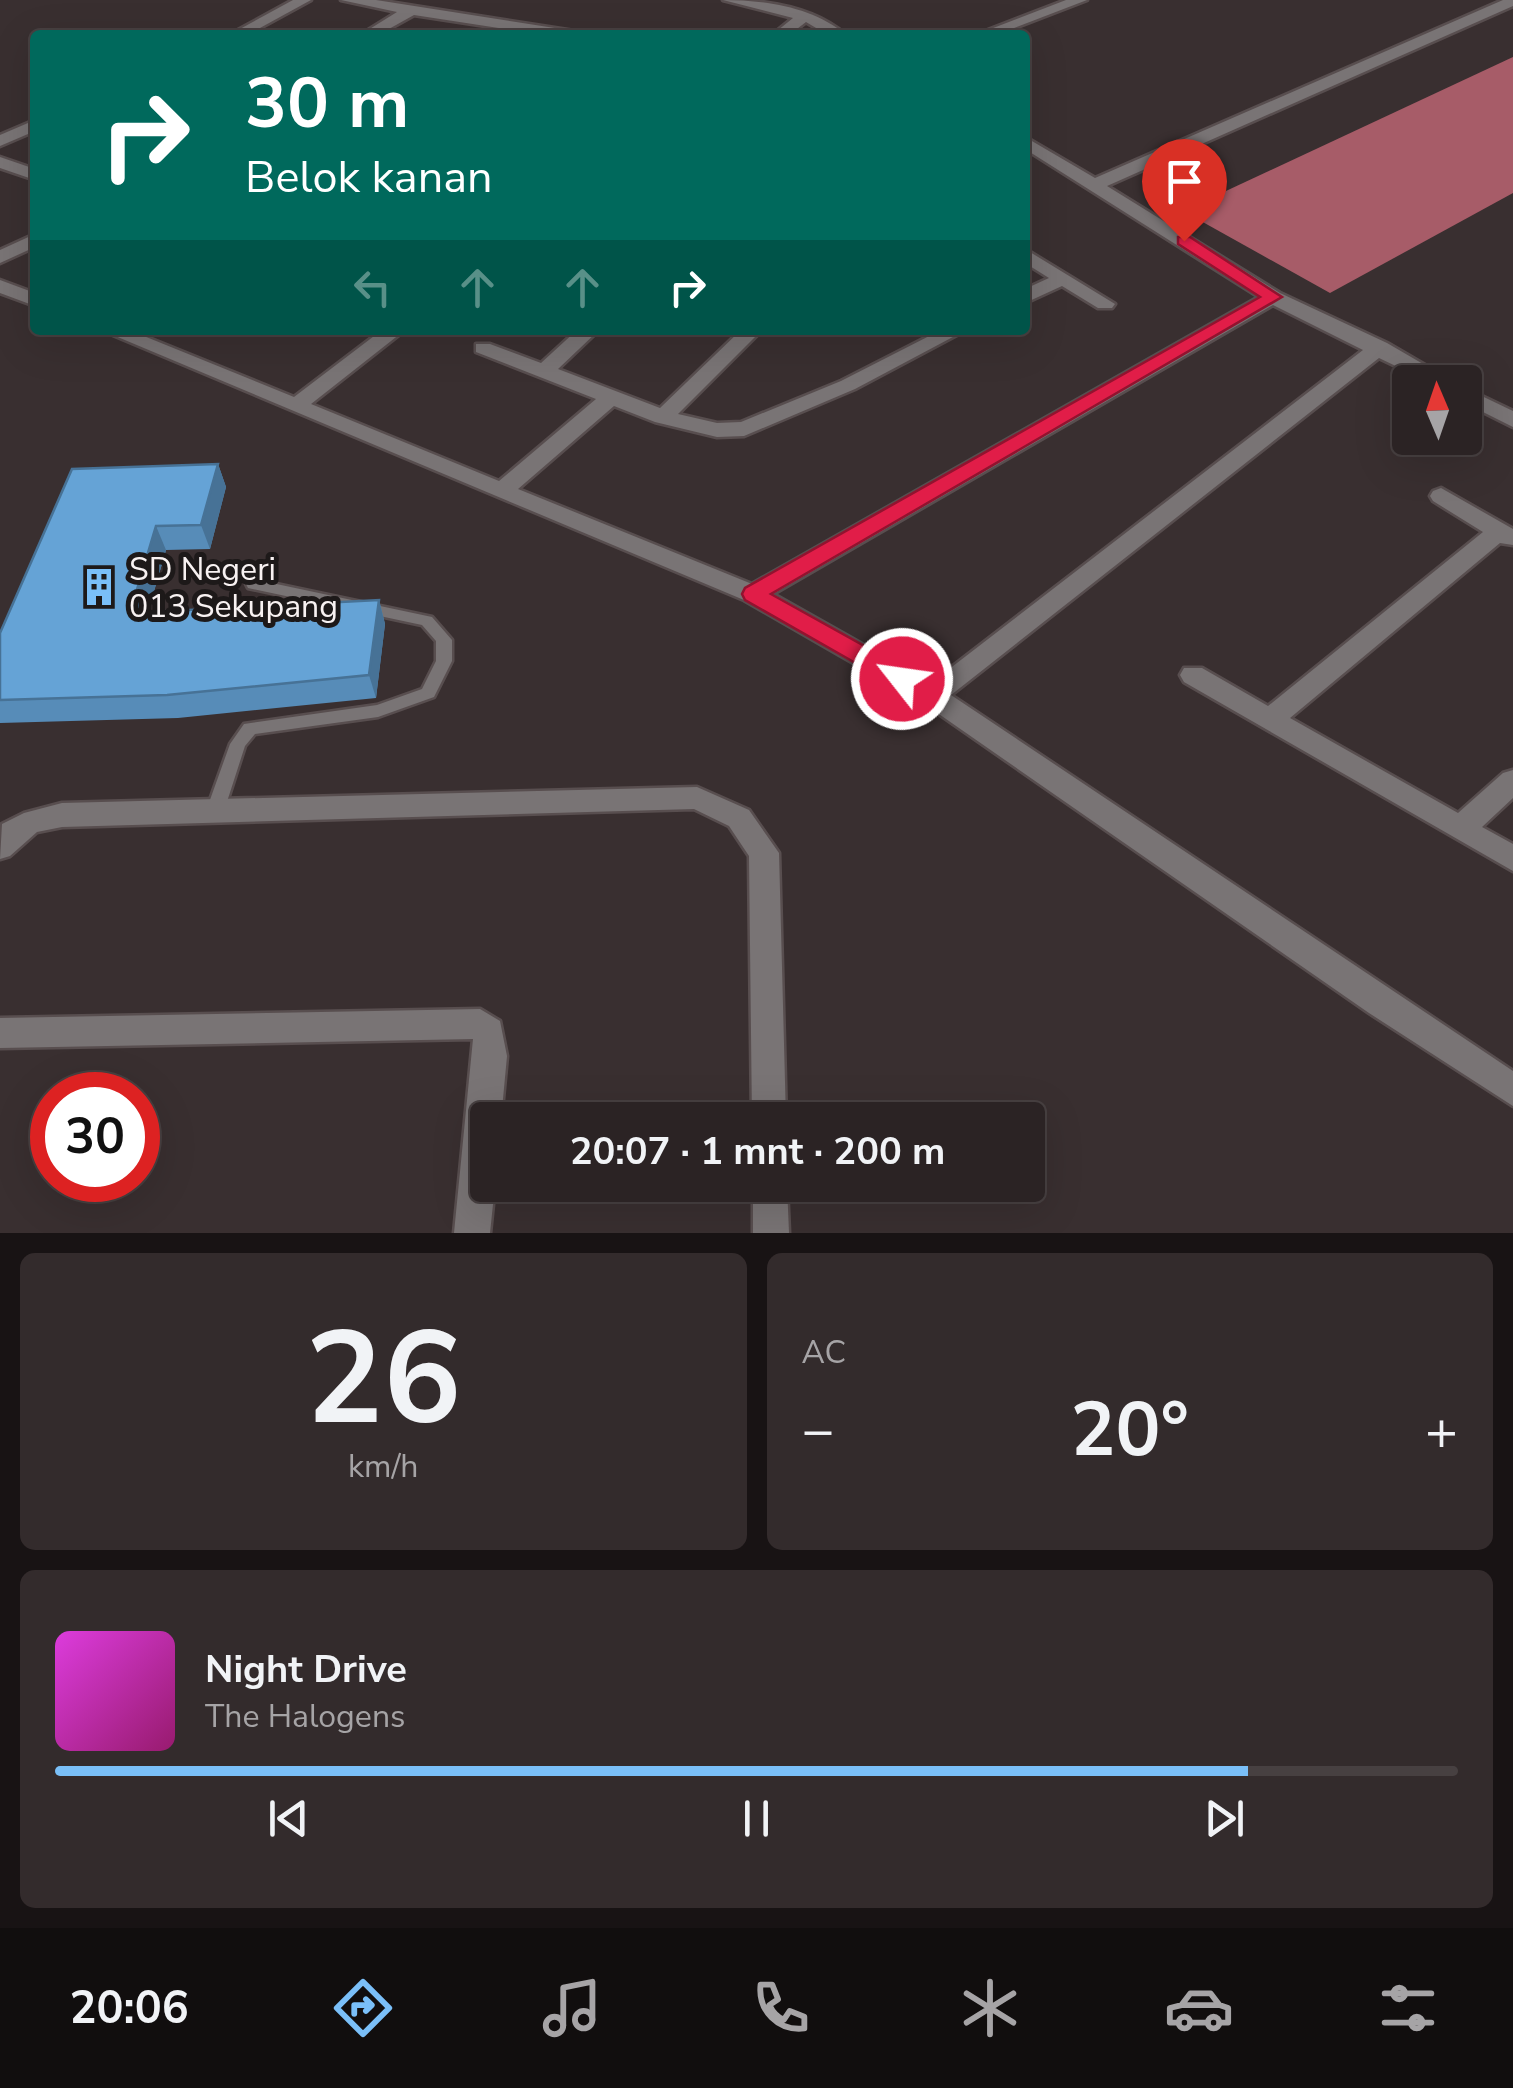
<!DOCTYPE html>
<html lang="id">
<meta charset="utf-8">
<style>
body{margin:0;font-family:"Nunito Sans",sans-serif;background:#332b2c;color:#f1f3f6;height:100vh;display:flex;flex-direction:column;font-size:38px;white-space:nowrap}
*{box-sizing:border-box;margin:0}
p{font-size:32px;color:#a6a4a6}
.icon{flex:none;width:55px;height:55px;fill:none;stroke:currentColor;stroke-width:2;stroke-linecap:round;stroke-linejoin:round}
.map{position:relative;height:1233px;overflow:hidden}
.side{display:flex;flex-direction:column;gap:20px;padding:20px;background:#181314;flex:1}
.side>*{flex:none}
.banner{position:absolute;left:30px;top:30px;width:1000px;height:305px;border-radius:10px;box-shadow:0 10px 40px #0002,0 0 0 2px #474041;background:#00695c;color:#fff;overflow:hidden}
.needle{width:65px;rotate:358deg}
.buttons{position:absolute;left:1392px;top:365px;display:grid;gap:20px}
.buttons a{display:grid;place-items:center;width:90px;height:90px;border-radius:10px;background:#2b2324;box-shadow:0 10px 40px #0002,0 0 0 2px #474041;font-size:50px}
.speed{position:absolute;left:30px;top:1072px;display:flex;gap:20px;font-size:50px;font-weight:700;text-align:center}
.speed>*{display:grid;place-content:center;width:130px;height:130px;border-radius:50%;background:#2b2324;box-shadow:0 10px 40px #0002,0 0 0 2px #474041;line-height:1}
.speed .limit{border:15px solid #d22;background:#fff;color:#111}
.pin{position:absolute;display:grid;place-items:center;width:85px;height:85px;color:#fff;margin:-102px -42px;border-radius:50% 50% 50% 0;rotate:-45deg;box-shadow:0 0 10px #0007}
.pin .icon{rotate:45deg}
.me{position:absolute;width:110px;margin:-55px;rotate:300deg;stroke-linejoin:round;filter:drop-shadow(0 0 8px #0008)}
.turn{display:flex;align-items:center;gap:35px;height:210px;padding:0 50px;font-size:45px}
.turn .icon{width:130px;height:130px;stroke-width:2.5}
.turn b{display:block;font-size:70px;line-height:85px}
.lanes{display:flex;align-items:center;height:95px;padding:0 50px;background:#0003;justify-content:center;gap:50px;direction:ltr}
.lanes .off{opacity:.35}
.big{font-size:75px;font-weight:700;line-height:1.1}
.side .card{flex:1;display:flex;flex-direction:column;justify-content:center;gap:15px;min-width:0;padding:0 35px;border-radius:15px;background:#332b2c}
.side .dial{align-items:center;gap:0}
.dial b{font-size:130px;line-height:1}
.song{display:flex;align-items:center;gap:30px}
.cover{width:120px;height:120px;border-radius:15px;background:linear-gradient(135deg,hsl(300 70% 55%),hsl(320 70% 35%))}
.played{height:10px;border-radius:5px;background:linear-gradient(90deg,#7abff8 85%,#474041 85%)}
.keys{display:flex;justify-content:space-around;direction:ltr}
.heat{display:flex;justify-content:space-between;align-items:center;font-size:55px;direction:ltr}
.side .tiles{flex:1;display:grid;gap:20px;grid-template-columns:1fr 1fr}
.card:last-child{grid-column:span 2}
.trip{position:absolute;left:470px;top:1102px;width:575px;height:100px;border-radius:10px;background:#2b2324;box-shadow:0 10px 40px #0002,0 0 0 2px #474041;font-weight:700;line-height:100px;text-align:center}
.dock{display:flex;height:160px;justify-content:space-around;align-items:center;background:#110e0e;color:#a6a4a6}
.dock .icon{width:70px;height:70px}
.dock .selected{color:#7abff8}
.dock b{font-size:45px;color:#f1f3f6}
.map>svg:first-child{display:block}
</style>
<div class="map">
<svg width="1513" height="1233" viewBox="0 0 1513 1233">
<rect width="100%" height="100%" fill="#392f30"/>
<!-- water -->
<polygon fill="#a75c68" points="1513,57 1513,193 1330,293 1183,211"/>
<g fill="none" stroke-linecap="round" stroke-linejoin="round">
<!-- service casing -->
<g stroke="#584e4f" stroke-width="5">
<polygon id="service" points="253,579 432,617 452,640 452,661 434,697 378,717 255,734 245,746 224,811 221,816 215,818 209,816 206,811 230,744 244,724 377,705 422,689 436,661 436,641 422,625 248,588 246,584"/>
</g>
<!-- minor casing -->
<g stroke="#584e4f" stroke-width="5">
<g id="minor">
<polygon points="293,0 311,0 247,35 229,35"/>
<polygon points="341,0 376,0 574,31 581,35 545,35 414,15 378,35 360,35 397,12"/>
<path d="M723,0C764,0 814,7 846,35H828L806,22L789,35H772L793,18Z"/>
<polygon points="1066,0 1087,0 996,35 975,35"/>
<path d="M1503,0H1513V6L1107,186L1280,293L1387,343L1454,382H1429L1379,358L951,695L1513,1071V1106L1369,1013L923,703L744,600L101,330H129L294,397L382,330H405L311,404L499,481L596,399L476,352V344H490L541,363L577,330H599L558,369L660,408L741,330H762L678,414L717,423L741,422L841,381L941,330H966L855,389L744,436L717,437L655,422L614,406L518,489L752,584L1259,297L1025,149V137L1095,178ZM1273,305L1363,350L931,683L773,594Z"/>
<polygon points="35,120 35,131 0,146 0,135"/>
<polygon points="0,157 35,169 35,180 0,168"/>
<polygon points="35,234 35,247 0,263 0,250"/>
<polygon points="1025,249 1115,304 1112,308 1098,308 1062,286 1025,303 1025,289 1049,278 1025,263"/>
<polygon points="0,280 35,293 35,306 0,293"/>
<polygon points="1465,388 1513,411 1513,427 1465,403"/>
<polygon points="1441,488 1513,529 1513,545 1500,543 1290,718 1458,813 1503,773 1513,770 1513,798 1482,827 1513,844 1513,871 1184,682 1180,675 1184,668 1202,668 1268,706 1483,532 1433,501 1430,496 1433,491"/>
<polygon points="697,787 749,810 779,853 786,1120 752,1120 749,856 729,826 694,809 62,827 37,832 10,856 0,859 2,824 24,813 62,803"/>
<polygon points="480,1009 500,1021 507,1056 501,1120 488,1120 488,1185 495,1185 490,1233 454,1233 473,1039 0,1048 0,1018"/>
<polygon points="753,1185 787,1185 789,1233 753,1233"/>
</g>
</g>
<!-- service -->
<use href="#service" fill="#797475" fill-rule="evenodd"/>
<!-- minor -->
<use href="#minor" fill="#797475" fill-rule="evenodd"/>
</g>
<!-- wall -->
<polygon fill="#578cb8" points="218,464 226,487 210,549 166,550 148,612 379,600 385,624 376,698 178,718 0,723 0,633"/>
<!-- shaded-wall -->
<g fill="#477296">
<polygon points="218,464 226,487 210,549 201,525"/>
<polygon points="156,526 166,550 141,636 130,613"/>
<polygon points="379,600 385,624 376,698 369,675"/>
</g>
<!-- building -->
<polygon fill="#65a3d6" stroke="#477296" stroke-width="2.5" points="218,464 201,525 156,526 130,613 379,600 369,675 167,695 0,700 0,633 72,469"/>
<!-- route -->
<polygon fill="#e11d48" stroke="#92132f" stroke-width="2.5" points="1178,237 1190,237 1282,297 771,594 911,672 914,679 911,685 894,685 745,600 742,594 745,588 1260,297 1178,244"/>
<!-- icons -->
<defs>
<g id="building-bare" transform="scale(3)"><path d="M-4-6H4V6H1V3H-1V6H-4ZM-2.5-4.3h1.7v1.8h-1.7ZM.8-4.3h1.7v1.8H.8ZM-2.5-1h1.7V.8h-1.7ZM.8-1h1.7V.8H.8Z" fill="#7abff8" stroke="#1d1919" stroke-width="2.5" paint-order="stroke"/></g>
</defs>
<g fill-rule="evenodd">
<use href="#building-bare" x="99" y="587"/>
</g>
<g text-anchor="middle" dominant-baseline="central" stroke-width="10" stroke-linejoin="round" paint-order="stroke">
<!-- poi labels -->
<g font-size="32" fill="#f8f2f2" stroke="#1d1919" text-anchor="start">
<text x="129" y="569">SD Negeri<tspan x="129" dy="37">013 Sekupang</tspan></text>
</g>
</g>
</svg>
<div class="buttons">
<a><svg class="needle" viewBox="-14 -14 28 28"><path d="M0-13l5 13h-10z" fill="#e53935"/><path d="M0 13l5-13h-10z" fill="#a6a4a6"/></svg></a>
</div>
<div class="speed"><div class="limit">30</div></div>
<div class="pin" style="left:1184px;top:241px;background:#d93025"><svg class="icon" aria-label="arrive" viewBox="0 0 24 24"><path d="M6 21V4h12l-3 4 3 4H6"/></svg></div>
<svg class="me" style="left:902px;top:679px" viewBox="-20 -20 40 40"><circle r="17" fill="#e11d48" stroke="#fff" stroke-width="3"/><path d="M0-11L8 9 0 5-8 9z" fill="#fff"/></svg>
<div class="trip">20:07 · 1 mnt · 200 m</div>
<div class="banner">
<div class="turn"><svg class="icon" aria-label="right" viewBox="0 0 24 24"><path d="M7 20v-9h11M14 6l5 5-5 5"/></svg><div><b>30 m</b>Belok kanan</div></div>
<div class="lanes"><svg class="icon off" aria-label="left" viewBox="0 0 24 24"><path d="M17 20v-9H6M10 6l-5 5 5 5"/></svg><svg class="icon off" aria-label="ahead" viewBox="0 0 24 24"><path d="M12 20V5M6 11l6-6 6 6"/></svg><svg class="icon off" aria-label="ahead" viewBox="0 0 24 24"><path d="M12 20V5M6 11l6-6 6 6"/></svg><svg class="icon" aria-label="right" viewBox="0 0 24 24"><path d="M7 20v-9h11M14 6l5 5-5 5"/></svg></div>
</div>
</div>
<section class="side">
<div class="tiles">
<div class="card dial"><b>26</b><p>km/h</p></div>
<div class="card"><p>AC</p>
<div class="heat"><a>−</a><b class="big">20°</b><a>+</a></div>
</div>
<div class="card">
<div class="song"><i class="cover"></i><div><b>Night Drive</b><p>The Halogens</p></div></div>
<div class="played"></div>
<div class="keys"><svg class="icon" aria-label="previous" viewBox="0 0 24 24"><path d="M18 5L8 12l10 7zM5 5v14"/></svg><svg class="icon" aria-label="pause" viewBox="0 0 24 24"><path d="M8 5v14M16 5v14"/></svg><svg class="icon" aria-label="next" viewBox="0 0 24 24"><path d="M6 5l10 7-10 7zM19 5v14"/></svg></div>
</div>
</div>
</section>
<nav class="dock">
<b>20:06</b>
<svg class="icon selected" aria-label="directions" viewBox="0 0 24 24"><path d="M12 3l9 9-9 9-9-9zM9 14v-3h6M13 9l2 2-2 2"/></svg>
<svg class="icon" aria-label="music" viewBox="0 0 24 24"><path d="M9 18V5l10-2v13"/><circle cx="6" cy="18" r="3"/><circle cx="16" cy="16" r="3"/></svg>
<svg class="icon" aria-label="phone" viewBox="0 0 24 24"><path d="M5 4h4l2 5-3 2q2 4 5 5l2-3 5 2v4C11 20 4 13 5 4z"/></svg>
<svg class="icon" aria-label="climate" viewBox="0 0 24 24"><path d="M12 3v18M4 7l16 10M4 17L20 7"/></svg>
<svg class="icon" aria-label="car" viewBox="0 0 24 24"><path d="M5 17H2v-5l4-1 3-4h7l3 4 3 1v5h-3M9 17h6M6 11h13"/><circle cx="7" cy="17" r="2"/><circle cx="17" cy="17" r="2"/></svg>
<svg class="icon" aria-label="filters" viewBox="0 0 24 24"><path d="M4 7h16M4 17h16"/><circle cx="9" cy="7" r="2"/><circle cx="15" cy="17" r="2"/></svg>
</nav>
